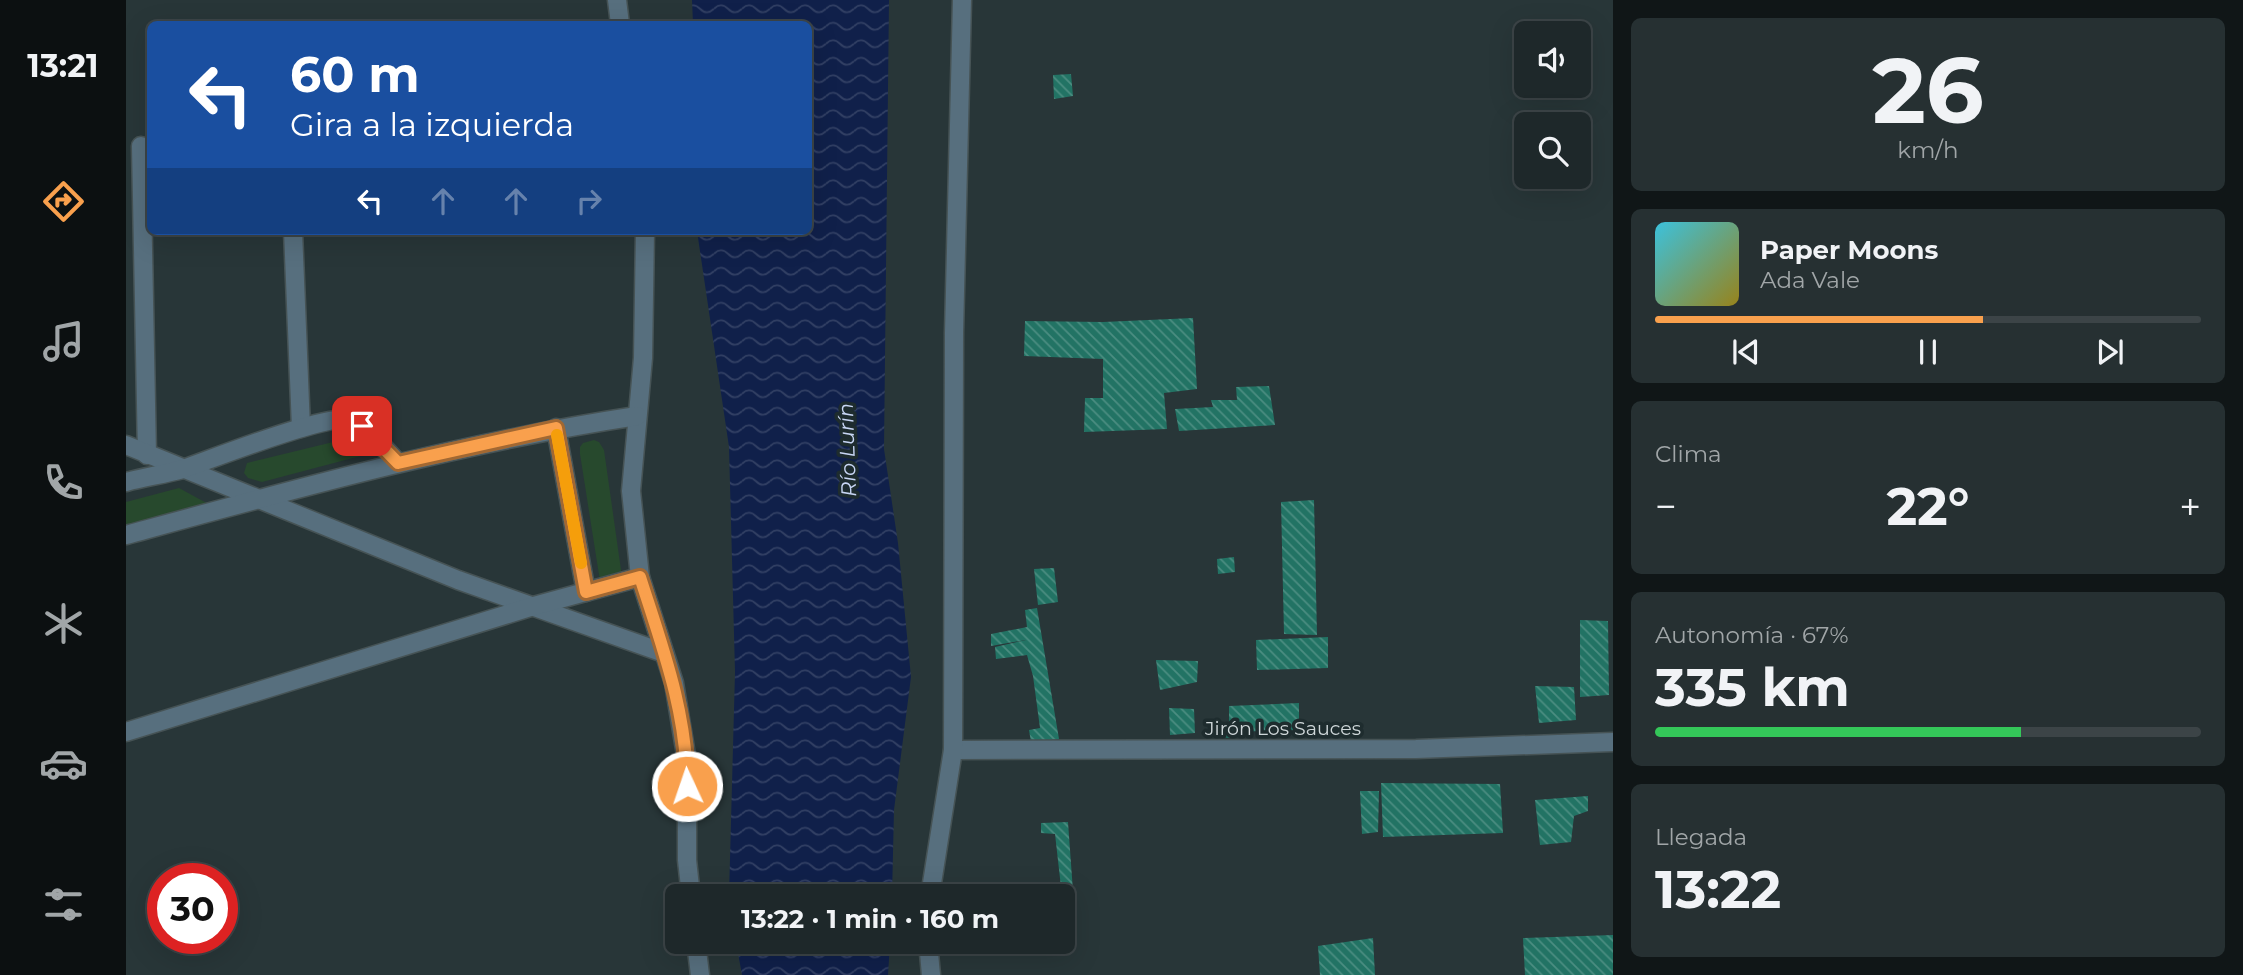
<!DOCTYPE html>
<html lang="es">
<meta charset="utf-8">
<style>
body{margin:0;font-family:Montserrat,sans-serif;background:#263032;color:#f1f3f6;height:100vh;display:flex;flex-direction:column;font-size:26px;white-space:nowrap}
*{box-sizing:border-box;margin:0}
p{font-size:23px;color:#a1a6a8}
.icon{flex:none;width:38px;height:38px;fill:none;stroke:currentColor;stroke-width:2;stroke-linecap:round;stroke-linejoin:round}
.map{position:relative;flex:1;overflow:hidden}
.sheet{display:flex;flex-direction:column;gap:18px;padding:18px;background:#101617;width:630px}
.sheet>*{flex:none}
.banner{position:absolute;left:21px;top:21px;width:665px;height:214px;border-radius:10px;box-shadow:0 7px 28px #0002,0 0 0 2px #3c4447;background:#1a4fa0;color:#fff;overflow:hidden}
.fabs{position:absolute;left:1388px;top:21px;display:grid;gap:14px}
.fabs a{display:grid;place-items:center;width:77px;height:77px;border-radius:10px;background:#1e282a;box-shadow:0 7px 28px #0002,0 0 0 2px #3c4447;font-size:35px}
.speed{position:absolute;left:21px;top:863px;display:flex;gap:14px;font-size:35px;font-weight:700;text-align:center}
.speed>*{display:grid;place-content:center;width:91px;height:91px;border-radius:50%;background:#1e282a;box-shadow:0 7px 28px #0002,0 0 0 2px #3c4447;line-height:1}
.speed .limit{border:10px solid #d22;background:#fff;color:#111}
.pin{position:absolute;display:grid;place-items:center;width:60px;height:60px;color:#fff;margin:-30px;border-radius:14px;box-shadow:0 4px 10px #0006}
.me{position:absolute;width:77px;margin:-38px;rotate:357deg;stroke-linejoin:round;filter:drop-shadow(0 0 5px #0008)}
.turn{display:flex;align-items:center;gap:24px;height:147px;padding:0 28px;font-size:32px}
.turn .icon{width:91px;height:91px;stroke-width:2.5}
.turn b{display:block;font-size:49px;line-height:60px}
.lanes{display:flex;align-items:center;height:66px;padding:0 28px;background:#0003;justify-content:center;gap:35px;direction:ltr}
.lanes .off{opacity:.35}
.big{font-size:52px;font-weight:700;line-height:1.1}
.sheet .card{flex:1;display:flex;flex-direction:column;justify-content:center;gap:10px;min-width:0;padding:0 24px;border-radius:10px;background:#263032}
.sheet .dial{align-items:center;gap:0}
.dial b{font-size:91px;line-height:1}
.song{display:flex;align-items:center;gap:21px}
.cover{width:84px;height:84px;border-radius:10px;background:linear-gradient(135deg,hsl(190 70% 55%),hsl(50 70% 35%))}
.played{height:7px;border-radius:4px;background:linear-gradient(90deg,#f9a04d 60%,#3c4447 60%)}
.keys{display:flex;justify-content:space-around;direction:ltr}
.heat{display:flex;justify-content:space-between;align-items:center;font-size:38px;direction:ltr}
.charge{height:10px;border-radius:5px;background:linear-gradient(90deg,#34c759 67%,#3c4447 0)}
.trip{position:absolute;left:539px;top:884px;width:410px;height:70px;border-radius:10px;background:#1e282a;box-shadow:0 7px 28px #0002,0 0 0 2px #3c4447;font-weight:700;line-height:70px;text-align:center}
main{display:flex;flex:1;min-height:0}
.dock{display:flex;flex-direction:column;width:126px;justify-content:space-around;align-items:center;background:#0c1011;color:#a1a6a8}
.dock .icon{width:49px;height:49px}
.dock .on{color:#f9a04d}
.dock b{font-size:32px;color:#f1f3f6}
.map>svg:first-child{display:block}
</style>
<main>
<nav class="dock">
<b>13:21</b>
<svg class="icon on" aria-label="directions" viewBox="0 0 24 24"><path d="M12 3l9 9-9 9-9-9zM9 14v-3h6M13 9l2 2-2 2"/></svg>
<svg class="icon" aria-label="music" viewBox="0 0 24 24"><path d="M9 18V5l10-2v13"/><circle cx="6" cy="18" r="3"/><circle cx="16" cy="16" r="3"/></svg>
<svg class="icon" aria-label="phone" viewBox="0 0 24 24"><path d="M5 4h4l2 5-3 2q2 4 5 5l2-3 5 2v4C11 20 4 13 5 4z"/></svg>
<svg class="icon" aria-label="climate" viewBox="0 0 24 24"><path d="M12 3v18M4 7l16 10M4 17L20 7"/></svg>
<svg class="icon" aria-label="car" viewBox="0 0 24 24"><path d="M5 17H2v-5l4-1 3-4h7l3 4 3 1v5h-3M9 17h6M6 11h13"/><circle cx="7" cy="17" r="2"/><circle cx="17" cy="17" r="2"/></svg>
<svg class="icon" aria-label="filters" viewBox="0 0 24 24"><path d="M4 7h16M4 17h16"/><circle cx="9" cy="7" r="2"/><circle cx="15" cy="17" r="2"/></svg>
</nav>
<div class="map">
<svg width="1487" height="975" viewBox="0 0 1487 975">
<defs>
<pattern id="water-waves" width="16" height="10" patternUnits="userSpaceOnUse" patternTransform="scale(1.75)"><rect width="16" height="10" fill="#10204a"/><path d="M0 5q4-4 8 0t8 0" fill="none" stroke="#324064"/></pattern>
<pattern id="building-back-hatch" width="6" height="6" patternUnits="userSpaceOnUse" patternTransform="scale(1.75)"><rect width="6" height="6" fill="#227364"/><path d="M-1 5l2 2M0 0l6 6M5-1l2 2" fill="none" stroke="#4b8d81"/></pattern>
</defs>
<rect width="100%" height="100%" fill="#283638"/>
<!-- green -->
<g fill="#27492d">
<polygon points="236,435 242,454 136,482 122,478 118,473 121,463"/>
<polygon points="468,440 473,442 478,450 496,577 474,581 454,454 454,447 457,443"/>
<polygon points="53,488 86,506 0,528 0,502"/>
</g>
<!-- water -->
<g fill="url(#water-waves)">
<polygon points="566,0 763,0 758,449 772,543 785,677 768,810 766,896 603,896 609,672 603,447 571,231 682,231 682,24 567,24"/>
<polygon points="610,942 764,942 762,975 616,975"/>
</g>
<!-- building -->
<g fill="url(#building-back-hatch)">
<polygon points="945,74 947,96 928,99 927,75"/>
<polygon points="1067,318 1071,389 1038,393 1041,429 958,432 959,398 977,398 977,359 898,356 899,321 977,322"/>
<polygon points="1143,386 1149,425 1053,431 1049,409 1087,407 1085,400 1111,400 1110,387"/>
<polygon points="1188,500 1191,635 1158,634 1155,502"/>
<polygon points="1108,557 1109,572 1092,574 1091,559"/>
<polygon points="928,568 932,602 912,605 908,569"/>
<polygon points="911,608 933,739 905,742 903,730 914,728 907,676 901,655 870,659 869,647 900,640 865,646 865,634 901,627 899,610"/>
<polygon points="1454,620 1482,621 1483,695 1454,697"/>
<polygon points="1202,637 1202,668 1131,670 1130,640"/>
<polygon points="1030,660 1072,661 1071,682 1034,690"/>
<polygon points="1409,686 1448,687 1450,720 1413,723"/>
<polygon points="1173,703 1173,730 1105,732 1104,738 1088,737 1088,724 1103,724 1103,706"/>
<polygon points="1043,708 1068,709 1069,733 1044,735"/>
<polygon points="1255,783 1374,784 1377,833 1257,837"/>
<polygon points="1234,791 1253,791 1252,832 1236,834"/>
<polygon points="1462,796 1462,811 1448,816 1445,842 1414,845 1409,800"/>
<polygon points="942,822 949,919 936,918 936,896 929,834 915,833 915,823"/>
<polygon points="1487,935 1487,975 1399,975 1397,938"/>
<polygon points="1247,938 1249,975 1194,975 1192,946"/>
</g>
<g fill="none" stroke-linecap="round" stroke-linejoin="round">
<!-- minor casing -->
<g stroke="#465355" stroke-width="21">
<g id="minor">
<polyline points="491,0 494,24"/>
<polyline points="15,146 21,455"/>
<polyline points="167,231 175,428"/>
<polyline points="519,231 517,358 505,491 514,577 548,683 561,761 561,860 565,896"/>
<polyline points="430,428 460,592"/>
<polyline points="0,445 332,580 538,653"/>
<path d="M0,482C19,477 39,474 57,469C86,459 204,412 226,420C240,425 261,452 272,463"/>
<path d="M0,535C169,489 338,442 511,416"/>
<polyline points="0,732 408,606 514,577"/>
<polyline points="827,750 1290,749 1487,742"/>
<polyline points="804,896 827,750 828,333 836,0"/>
<polyline points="570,942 574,975"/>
<polyline points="802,942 805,975"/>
</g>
</g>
<!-- minor -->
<use href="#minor" stroke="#576f7e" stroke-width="18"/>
</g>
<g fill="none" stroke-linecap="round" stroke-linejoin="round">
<!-- route casing -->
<g stroke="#a26832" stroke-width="18">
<path id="route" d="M236,426L272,463L430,428L460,592L514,577C536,646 561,712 561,786"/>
</g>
<!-- route -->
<use href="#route" stroke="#f9a04d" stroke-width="12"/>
<!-- slow -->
<polyline stroke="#f59e0b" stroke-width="12" points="431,435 455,563"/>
</g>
<g text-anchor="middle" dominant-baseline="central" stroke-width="7" stroke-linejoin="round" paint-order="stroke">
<!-- street labels -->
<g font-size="19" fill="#cfd7d9" stroke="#1e2c2e">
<text x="1157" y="728">Jirón Los Sauces</text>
</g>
<!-- water labels -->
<g font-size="21" font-style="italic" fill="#c8d6f4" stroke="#1e2c2e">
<text transform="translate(721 450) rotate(-92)">Río Lurín</text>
</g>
</g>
</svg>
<div class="fabs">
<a><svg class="icon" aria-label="sound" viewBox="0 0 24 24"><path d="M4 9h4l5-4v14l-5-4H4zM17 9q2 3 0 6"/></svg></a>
<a><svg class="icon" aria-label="search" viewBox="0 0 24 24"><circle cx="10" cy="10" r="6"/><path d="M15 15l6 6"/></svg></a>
</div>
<div class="speed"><div class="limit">30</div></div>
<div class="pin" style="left:236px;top:426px;background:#d93025"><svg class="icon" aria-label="arrive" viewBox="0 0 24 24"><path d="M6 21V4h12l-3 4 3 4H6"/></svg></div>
<svg class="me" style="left:561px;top:786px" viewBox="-20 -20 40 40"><circle r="17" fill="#f9a04d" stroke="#fff" stroke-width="3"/><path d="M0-11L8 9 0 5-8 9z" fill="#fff"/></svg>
<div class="trip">13:22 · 1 min · 160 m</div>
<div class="banner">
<div class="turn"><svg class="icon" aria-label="left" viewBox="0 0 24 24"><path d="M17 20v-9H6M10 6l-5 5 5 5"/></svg><div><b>60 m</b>Gira a la izquierda</div></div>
<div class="lanes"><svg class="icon" aria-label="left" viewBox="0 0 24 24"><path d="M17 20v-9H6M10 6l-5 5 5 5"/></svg><svg class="icon off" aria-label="ahead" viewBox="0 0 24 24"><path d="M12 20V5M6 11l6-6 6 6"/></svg><svg class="icon off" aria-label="ahead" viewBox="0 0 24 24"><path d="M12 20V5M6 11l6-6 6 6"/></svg><svg class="icon off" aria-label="right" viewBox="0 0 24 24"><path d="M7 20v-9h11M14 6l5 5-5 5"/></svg></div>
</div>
</div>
<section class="sheet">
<div class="card dial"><b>26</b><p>km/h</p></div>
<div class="card">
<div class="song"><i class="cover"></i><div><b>Paper Moons</b><p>Ada Vale</p></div></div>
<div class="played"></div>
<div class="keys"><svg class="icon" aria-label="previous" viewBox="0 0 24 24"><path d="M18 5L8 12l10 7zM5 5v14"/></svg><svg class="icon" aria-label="pause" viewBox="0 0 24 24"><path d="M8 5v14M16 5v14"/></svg><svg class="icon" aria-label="next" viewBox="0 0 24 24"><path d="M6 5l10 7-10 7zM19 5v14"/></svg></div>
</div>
<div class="card"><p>Clima</p>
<div class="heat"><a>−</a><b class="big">22°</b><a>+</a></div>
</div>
<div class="card"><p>Autonomía · 67%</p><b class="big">335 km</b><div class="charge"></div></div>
<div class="card"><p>Llegada</p><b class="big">13:22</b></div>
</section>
</main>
